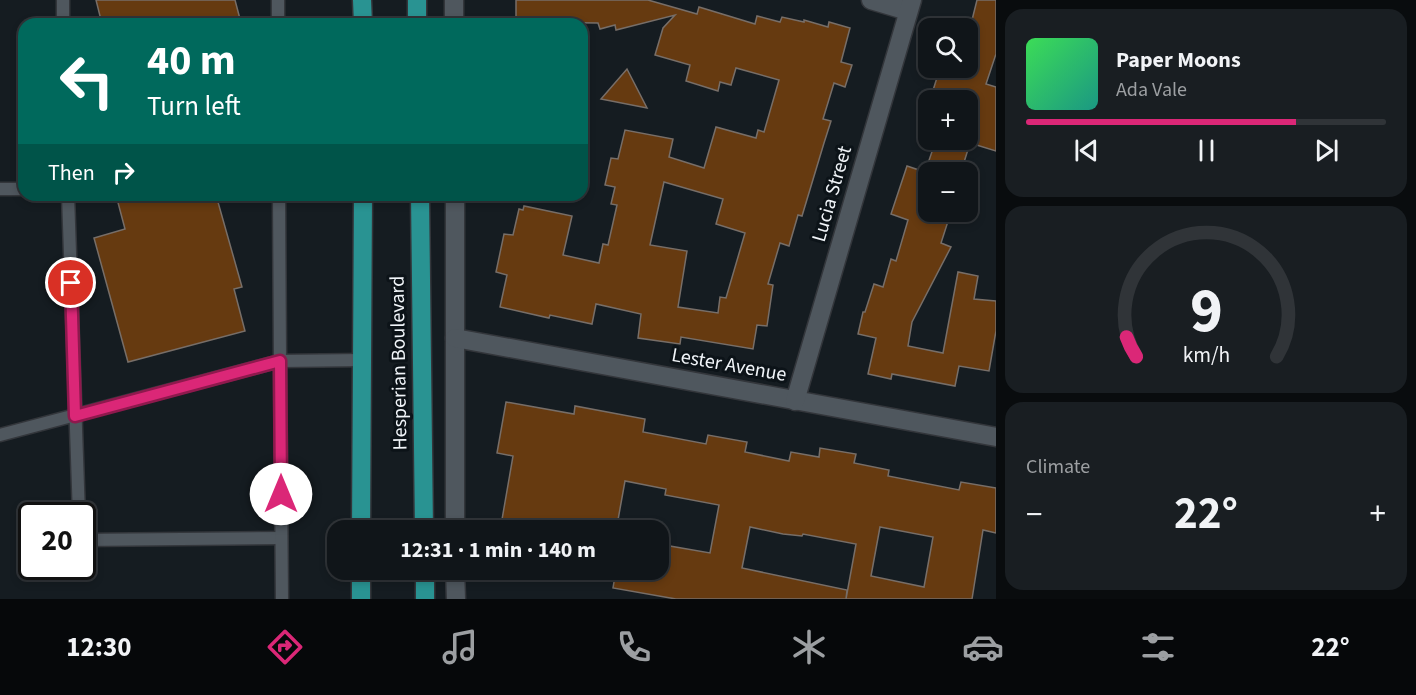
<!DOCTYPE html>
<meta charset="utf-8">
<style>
body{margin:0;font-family:"Source Sans 3",sans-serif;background:#191e22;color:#f1f3f6;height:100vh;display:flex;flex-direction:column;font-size:22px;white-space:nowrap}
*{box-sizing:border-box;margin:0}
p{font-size:20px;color:#9c9fa2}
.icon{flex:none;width:33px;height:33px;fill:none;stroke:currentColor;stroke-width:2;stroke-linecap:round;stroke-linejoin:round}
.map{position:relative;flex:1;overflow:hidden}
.sheet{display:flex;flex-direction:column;gap:9px;padding:9px;background:#090c0e;width:420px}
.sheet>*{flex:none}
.top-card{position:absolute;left:18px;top:18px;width:570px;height:183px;border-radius:18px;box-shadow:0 3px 9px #0003,0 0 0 2px #303438;background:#00695c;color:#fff;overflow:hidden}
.fabs{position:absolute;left:918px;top:18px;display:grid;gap:12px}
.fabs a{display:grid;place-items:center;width:60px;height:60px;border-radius:12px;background:#101519;box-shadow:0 3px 9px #0003,0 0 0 2px #303438;font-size:30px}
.speed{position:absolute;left:18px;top:502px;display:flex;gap:12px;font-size:30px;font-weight:700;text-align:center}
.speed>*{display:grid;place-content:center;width:78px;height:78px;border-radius:50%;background:#101519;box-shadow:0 3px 9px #0003,0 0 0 2px #303438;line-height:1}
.speed .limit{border:3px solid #111;border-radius:9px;background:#fff;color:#111}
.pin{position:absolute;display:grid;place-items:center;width:51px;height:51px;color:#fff;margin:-26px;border:3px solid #fff;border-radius:50%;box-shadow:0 2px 6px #0007}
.me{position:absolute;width:66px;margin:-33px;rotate:0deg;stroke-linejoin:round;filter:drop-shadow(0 0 4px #0008)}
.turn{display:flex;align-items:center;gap:21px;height:126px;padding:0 30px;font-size:27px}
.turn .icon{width:78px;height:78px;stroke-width:2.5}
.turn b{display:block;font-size:42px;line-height:51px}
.then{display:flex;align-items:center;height:57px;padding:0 30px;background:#0003;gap:12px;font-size:22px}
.big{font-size:45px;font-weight:700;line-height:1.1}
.sheet .widget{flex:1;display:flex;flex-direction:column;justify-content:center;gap:9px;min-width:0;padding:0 21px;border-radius:18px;background:#191e22}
.sheet .dial{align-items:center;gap:0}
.dial svg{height:156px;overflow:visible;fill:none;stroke:#303438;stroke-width:7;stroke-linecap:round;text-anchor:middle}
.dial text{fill:#f1f3f6;stroke:none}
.song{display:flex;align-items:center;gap:18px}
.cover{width:72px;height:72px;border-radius:9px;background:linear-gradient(135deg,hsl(130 70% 55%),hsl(170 70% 35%))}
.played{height:6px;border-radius:3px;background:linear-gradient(90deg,#db2777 75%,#303438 75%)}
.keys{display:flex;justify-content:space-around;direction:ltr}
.heat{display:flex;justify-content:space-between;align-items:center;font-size:33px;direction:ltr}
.trip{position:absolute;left:327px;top:520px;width:342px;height:60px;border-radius:18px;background:#101519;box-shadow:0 3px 9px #0003,0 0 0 2px #303438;font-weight:700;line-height:60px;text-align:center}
.tab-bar{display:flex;height:96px;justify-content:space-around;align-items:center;background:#06080a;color:#9c9fa2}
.tab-bar .icon{width:42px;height:42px}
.tab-bar .on{color:#db2777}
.tab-bar b{font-size:27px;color:#f1f3f6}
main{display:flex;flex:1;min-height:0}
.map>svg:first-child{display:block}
</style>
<main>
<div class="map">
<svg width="996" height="599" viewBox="0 0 996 599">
<rect width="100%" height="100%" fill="#151c21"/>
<!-- building -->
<g fill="#663a10" stroke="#776e68" stroke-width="1.5" fill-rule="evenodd">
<polygon points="96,0 235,0 240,19 232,21 233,24 102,24"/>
<path d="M516,0H648L697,14L699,7L755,24L757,16L780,22L782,17L804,22V20L828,27L829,22L850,28L841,62L852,65L845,87L834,83L823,119L831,121L824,143L802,216L798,215L789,246L780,243L768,284L773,285L767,326L757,325L753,349L681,337L680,344L638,338L641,314L596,304L592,324L550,315L549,318L500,307L507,275L496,272L504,234L513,235L519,209L523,210L524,206L572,216L563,255L599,263L603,244L608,245L617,205L611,204L615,187L605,185L611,158L618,159L625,130L673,139L669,157L704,168L716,127L756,138L758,130L764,132L779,80L736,68L731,85L720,82L718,91L686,81L690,65L655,55L663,28L675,15L616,30L615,25L600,29L598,23L516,22ZM664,182L723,199L716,224L745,233L726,298L720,297L718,313L678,307L687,251L650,245Z"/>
<polygon points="977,0 996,0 996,54 986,84 996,87 996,151 970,143 961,172 927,172 928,173 928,212 951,212 941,243 951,247 912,322 908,346 943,353 958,272 978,276 974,299 996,301 996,331 989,371 959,366 955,386 892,374 891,379 868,374 876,338 858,334 863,312 865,312 874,284 883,287 891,259 896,261 908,220 891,214 907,166 925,172 936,140 968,140 968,100 930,100 940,68 968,68 968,36"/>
<polygon points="627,69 647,108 601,99"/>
<polygon points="116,195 216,195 242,287 234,289 245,331 128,362 94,238 125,229"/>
<path d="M506,402L574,414L575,406L645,419L643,432L706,444L708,435L747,442L745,452L789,461L791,452L819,457L820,448L856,454L854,463L889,470L888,476L959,490L961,482L996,488V533L983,530L972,599H846L856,544L803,534L802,536L783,534L750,527L742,568L847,590L846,599H676L613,588L616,570H658V544L710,553L719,505L665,495L666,489L625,481L616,531H500L513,456L497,453ZM880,527L933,537L924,587L871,576Z"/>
</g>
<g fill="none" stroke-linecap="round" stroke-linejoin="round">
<!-- service casing -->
<g stroke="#33363b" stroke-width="15">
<g id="service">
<polyline points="63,0 63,24"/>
<polyline points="278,0 278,24"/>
<polyline points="0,189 24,189"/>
<polyline points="68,195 79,516"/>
<polyline points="0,435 280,361 279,195"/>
<polyline points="82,540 281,538"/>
<polyline points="282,599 280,361 363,360"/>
</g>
</g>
<!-- minor casing -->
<g stroke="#33363b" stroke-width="21">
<g id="minor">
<polyline points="454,0 454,24"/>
<polyline points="871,0 908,11"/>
<polyline points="455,195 455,531"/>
<polyline points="455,338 996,437"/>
<polyline points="795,401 912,0"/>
<polyline points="455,570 456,599"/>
</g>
</g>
<!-- primary casing -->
<g stroke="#33363b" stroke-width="21">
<g id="primary">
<polyline points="362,0 363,24"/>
<polyline points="417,0 417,24"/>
<polyline points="420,195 424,531"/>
<polyline points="361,531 363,195"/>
<polyline points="425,570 425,599"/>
<polyline points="361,599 361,570"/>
</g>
</g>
<!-- service -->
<use href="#service" stroke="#4f575e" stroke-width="12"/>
<!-- minor -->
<use href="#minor" stroke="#4f575e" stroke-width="18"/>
<!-- primary -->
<use href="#primary" stroke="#299392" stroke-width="18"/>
</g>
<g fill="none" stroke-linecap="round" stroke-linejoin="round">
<!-- route casing -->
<g stroke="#8e194d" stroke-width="15">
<polyline id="route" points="71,283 75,416 280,361 281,494"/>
</g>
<!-- route -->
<use href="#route" stroke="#db2777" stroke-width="10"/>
</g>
<g text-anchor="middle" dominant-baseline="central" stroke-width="6" stroke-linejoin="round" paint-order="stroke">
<!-- street labels -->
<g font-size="20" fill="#f1f5f9" stroke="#0c1318">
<text transform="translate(832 194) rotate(-74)">Lucia Street</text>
<text transform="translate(399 363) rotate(-91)">Hesperian Boulevard</text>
<text transform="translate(729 365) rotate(10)">Lester Avenue</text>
</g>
</g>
</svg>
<div class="fabs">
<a><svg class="icon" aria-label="search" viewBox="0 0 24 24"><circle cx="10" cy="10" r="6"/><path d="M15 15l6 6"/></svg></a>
<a>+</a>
<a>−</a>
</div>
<div class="speed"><div class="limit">20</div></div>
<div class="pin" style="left:71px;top:283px;background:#d93025"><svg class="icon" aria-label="arrive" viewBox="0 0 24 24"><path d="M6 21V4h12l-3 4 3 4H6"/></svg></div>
<svg class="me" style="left:281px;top:494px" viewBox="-20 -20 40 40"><circle r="19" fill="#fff"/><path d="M0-13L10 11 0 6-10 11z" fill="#db2777"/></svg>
<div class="trip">12:31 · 1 min · 140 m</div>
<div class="top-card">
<div class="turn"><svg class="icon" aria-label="left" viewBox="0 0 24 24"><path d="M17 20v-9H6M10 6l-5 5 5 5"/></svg><div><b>40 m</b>Turn left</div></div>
<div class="then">Then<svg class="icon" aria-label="right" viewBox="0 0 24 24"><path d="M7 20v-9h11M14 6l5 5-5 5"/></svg></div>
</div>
</div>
<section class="sheet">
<div class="widget">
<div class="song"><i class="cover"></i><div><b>Paper Moons</b><p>Ada Vale</p></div></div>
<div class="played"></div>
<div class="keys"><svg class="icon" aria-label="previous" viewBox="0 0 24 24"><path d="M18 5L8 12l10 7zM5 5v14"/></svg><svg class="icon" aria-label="pause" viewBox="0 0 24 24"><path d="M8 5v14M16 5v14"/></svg><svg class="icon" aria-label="next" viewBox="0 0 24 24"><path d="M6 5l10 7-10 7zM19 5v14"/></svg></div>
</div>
<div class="widget dial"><svg viewBox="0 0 100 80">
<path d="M14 69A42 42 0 1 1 86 69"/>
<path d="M14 69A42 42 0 0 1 9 59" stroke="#db2777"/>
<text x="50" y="56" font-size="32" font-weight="700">9</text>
<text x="50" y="72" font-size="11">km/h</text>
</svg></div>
<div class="widget"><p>Climate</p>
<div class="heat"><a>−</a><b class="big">22°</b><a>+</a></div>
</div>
</section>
</main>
<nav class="tab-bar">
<b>12:30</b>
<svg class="icon on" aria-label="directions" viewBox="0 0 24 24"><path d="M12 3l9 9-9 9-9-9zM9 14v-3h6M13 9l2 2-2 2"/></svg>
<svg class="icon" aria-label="music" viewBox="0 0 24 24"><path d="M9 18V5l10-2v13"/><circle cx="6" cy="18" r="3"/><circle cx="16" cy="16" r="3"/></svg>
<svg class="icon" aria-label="phone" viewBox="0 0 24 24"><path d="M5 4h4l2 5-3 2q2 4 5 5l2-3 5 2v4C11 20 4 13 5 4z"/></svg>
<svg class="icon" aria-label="climate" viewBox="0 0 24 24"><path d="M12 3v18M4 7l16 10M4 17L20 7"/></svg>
<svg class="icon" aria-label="car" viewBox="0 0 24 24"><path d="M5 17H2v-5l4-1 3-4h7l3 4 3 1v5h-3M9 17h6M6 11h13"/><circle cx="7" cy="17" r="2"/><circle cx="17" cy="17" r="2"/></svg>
<svg class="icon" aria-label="filters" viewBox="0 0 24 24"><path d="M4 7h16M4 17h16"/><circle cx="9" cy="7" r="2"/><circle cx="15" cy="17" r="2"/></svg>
<b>22°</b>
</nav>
